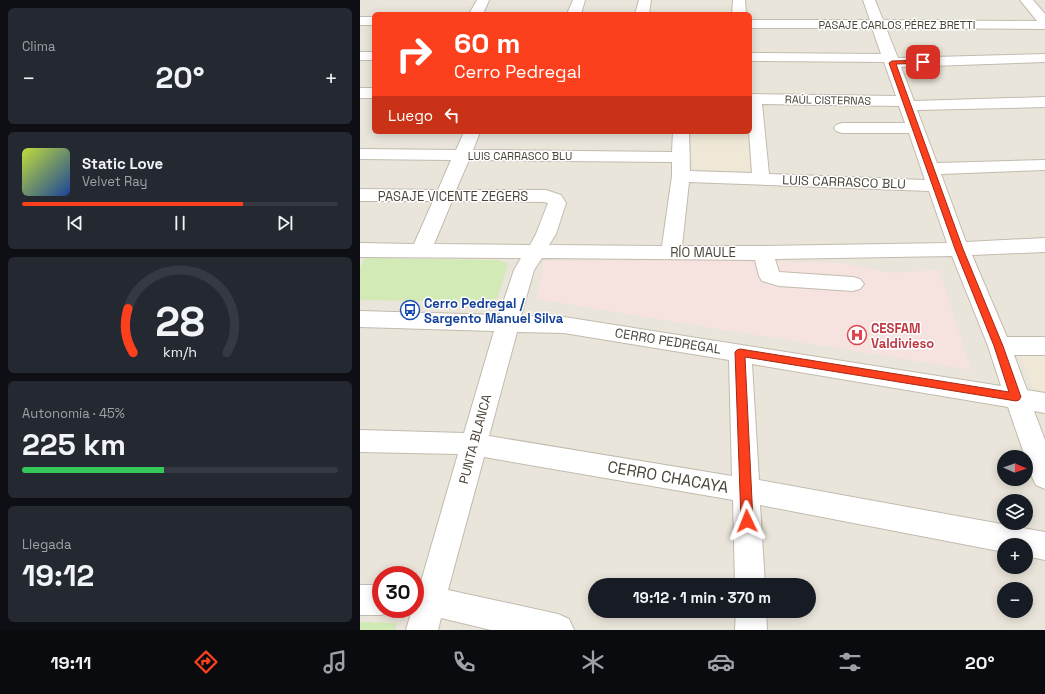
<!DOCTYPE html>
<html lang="es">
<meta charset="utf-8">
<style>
body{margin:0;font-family:"Space Grotesk",sans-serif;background:#242831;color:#f1f3f6;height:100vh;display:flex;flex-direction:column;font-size:15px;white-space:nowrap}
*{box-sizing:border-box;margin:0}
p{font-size:13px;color:#9ea1a6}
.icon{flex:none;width:22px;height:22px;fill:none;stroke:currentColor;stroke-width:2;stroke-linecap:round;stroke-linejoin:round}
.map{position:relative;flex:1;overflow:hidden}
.panel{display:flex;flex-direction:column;gap:8px;padding:8px;background:#0d0f14;width:360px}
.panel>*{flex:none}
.banner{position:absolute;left:12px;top:12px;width:380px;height:122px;border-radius:6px;box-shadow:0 2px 10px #0003;background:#fc3f1d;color:#fff;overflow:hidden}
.needle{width:26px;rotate:92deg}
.fabs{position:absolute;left:637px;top:450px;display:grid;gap:8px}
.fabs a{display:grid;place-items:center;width:36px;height:36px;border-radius:50%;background:#171b24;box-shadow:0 2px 10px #0003;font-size:20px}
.speed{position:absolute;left:12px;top:566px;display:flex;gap:8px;font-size:20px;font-weight:700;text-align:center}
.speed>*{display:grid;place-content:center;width:52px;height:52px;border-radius:50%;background:#171b24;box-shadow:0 2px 10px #0003;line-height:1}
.speed .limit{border:6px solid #d22;background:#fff;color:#111}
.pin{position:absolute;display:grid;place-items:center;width:34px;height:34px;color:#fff;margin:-17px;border-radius:8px;box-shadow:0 2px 6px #0006}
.me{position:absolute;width:44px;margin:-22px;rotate:358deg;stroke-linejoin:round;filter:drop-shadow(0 0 3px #0008)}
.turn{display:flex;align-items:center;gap:14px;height:84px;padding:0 16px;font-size:18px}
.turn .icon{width:52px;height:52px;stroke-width:2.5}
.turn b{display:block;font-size:28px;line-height:34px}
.then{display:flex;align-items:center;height:38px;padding:0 16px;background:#0003;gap:8px;font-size:15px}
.big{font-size:30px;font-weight:700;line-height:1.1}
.panel .tile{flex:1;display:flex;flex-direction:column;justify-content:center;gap:6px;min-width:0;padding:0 14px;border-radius:6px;background:#242831}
.panel .dial{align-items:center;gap:0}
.dial svg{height:104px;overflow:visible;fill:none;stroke:#363941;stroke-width:7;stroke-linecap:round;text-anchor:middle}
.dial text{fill:#f1f3f6;stroke:none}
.song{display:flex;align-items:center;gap:12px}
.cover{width:48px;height:48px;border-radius:6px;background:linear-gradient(135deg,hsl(70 70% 55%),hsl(220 70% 35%))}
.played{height:4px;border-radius:2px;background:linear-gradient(90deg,#fc3f1d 70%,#363941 70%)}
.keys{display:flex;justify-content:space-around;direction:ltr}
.heat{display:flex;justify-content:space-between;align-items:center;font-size:22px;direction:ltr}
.charge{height:6px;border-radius:3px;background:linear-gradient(90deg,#34c759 45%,#363941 0)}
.trip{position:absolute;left:228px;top:578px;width:228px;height:40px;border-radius:20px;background:#171b24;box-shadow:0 2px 10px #0003;font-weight:700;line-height:40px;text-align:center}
.menu{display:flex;height:64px;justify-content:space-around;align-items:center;background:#090b0e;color:#9ea1a6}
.menu .icon{width:28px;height:28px}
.menu .on{color:#fc3f1d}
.menu b{font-size:18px;color:#f1f3f6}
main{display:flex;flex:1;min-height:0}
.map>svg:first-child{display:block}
</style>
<main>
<section class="panel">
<div class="tile"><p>Clima</p>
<div class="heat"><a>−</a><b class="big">20°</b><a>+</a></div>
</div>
<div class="tile">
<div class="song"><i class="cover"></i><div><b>Static Love</b><p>Velvet Ray</p></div></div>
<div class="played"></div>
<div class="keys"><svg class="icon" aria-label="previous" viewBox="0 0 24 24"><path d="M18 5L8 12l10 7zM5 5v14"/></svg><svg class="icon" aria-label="pause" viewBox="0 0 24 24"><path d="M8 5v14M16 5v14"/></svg><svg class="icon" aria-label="next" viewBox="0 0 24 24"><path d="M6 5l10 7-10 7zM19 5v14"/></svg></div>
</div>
<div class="tile dial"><svg viewBox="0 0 100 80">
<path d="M14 69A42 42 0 1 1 86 69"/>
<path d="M14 69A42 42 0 0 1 10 35" stroke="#fc3f1d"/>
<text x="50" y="56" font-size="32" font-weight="700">28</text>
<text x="50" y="72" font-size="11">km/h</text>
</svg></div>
<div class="tile"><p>Autonomía · 45%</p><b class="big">225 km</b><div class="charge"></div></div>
<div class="tile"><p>Llegada</p><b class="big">19:12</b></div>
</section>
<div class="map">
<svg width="685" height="630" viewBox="0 0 685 630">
<rect width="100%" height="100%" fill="#f6f3ec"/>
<!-- residential -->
<path fill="#eae5da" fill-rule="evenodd" d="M0,0H685V630H0ZM14,14H390V132H14ZM644,457H666V479H644ZM644,501H666V523H644ZM644,545H666V567H644ZM21,575H55V609H21ZM235,585H449V611H235ZM644,589H666V611H644Z"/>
<!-- education -->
<g fill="#efe8d6">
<polygon points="332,132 390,132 392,172 332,169"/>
<polygon points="685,352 685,391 673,388 659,353"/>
</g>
<!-- medical -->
<polygon fill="#f6e3e0" points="339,260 481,263 530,273 579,270 611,370 177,299 184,261"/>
<!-- green -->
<g fill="#d2eab5">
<polygon points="5,258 139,260 148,264 137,298 126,302 0,300 0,268"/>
<polygon points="0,622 37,623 35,630 0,630"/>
</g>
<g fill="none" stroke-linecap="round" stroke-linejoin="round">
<!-- minor casing -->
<g stroke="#c2bbae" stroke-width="2">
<g id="minor">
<polygon points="117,0 129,0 123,14 109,14"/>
<polygon points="213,0 225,0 221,14 207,14"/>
<polygon points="279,0 291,0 289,14 275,14"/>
<polygon points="373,0 385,0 386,14 372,14"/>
<path d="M503,0H515L523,20L677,21L660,0H673L685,14V29L526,28L538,58L685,54V62L541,67L554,101L685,97V107L557,110L577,163L685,160V170L581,174L606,242L685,238V252L612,255L647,337H685V355H654L667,390L685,393V413L674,411L685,440V489L676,485L672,477L648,407L392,364L399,480L685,532V560L666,556V545H644V552L400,505L405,585H375L373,500L124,457L88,590L198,614L209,619L214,630H131L81,618L78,630H46L51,613L45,609H55V585H60L98,454L0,452V430L104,433L134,331L0,327V311L139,315L154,270L161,258L0,257V243L54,244L73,201H0V189L78,190L91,160L0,159V149L96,150L104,132H120L113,150L312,152L313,132H329L330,171L392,173L389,132H390V94L536,96L524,62L390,61V53L521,54L512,28H390V20H510ZM402,104L539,106L545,123H482L476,125L474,128L476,131L482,133H549L565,180L409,174ZM109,160L312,162V176L302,246L189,245L196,234L206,203L201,195L186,190H96ZM329,182L569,191L587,243L403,246H322ZM92,201L184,202L188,203L176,234L170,245L74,244ZM592,256L628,346L641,386L204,317L161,316L174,270L182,258L395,260L399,276L402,281L419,286L493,291L500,289L504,284L500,279L493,277L419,272L415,259ZM157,332L204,333L369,360L372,476L129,436Z"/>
<rect x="0" y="17" width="14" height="8"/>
<rect x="0" y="52" width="14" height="8"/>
<rect x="0" y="88" width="14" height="10"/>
<polygon points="0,585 21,585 21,609 32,609 32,611 21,615 0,615"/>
<polygon points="376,611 406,611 407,630 375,630"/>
</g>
</g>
<!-- minor -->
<use href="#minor" fill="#fff" fill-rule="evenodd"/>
</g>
<!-- route -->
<polygon fill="#fc3f1d" stroke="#a42913" points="563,60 565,61 565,63 536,64 603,249 643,346 661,397 659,400 656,401 385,357 393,521 391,525 387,527 383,525 381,521 375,352 377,350 380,349 649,392 634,346 595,249 529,63 532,61"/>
<!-- icons -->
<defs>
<g id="bus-ring" transform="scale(1)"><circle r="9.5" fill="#fff" stroke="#1a4fb4" stroke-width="1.5"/><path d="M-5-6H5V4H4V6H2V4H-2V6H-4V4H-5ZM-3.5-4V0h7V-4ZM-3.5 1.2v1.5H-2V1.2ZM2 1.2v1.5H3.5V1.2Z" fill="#1a4fb4"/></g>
<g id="hospital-ring" transform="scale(1)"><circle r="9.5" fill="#fff" stroke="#e0444e" stroke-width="1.5"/><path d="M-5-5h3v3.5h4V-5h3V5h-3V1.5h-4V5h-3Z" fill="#e0444e"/></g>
</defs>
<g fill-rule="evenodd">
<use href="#bus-ring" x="50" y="310"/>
<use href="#hospital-ring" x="497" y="335"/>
</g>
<g text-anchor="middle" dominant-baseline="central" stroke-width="3" stroke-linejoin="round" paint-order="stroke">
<!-- far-street labels -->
<g font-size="11" fill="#4b4439" stroke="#fff">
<text x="537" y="25">PASAJE CARLOS PÉREZ BRETTI</text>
<text transform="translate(468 100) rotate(1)">RAÚL CISTERNAS</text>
<text x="160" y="156">LUIS CARRASCO BLU</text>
</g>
<!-- street labels -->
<g font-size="13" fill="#4b4439" stroke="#fff">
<text transform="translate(484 182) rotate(2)">LUIS CARRASCO BLU</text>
<text x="93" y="196">PASAJE VICENTE ZEGERS</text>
<text x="343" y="252">RÍO MAULE</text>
<text transform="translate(308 341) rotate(9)">CERRO PEDREGAL</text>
<text transform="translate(115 439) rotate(-75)">PUNTA BLANCA</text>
</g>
<!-- transit labels -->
<g font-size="13" font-weight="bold" fill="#164399" stroke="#fff" text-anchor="start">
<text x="64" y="303">Cerro Pedregal /<tspan x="64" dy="15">Sargento Manuel Silva</tspan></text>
</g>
<!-- health labels -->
<g font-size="13" font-weight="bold" fill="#be3a42" stroke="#fff" text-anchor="start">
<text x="511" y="328">CESFAM<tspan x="511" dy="15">Valdivieso</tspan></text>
</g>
<!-- near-street labels -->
<g font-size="16" fill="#4b4439" stroke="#fff">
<text transform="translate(308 477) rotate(10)">CERRO CHACAYA</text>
</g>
</g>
</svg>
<div class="fabs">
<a><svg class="needle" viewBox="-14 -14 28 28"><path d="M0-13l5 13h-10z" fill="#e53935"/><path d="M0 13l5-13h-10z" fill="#9ea1a6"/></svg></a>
<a><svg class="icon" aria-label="layers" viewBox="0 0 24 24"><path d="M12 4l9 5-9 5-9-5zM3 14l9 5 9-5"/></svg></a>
<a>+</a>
<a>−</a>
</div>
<div class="speed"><div class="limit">30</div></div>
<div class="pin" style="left:563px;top:62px;background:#d93025"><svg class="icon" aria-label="arrive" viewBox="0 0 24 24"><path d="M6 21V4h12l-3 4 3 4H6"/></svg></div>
<svg class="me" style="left:387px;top:521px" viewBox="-20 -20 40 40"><path d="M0-17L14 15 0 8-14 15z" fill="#fc3f1d" stroke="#fff" stroke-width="4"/></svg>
<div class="trip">19:12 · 1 min · 370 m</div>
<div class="banner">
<div class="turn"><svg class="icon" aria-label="right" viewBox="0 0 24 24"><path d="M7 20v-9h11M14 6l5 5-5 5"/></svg><div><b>60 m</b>Cerro Pedregal</div></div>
<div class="then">Luego<svg class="icon" aria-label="left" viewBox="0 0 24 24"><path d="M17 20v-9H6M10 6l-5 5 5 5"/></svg></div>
</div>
</div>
</main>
<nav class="menu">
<b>19:11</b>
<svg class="icon on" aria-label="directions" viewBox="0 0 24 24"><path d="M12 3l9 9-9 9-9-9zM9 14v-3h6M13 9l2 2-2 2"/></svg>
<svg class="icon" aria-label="music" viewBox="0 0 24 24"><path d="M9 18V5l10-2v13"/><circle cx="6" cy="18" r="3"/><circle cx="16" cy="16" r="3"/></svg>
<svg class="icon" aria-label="phone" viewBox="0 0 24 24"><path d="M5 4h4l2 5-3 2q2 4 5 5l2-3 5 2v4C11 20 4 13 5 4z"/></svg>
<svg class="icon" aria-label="climate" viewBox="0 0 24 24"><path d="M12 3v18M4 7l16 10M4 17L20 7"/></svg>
<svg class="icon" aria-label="car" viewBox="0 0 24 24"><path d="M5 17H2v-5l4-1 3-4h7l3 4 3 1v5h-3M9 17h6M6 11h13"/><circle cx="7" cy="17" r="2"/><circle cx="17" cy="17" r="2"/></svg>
<svg class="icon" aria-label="filters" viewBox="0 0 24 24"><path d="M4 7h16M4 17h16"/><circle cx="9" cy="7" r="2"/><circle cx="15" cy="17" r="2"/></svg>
<b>20°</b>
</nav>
